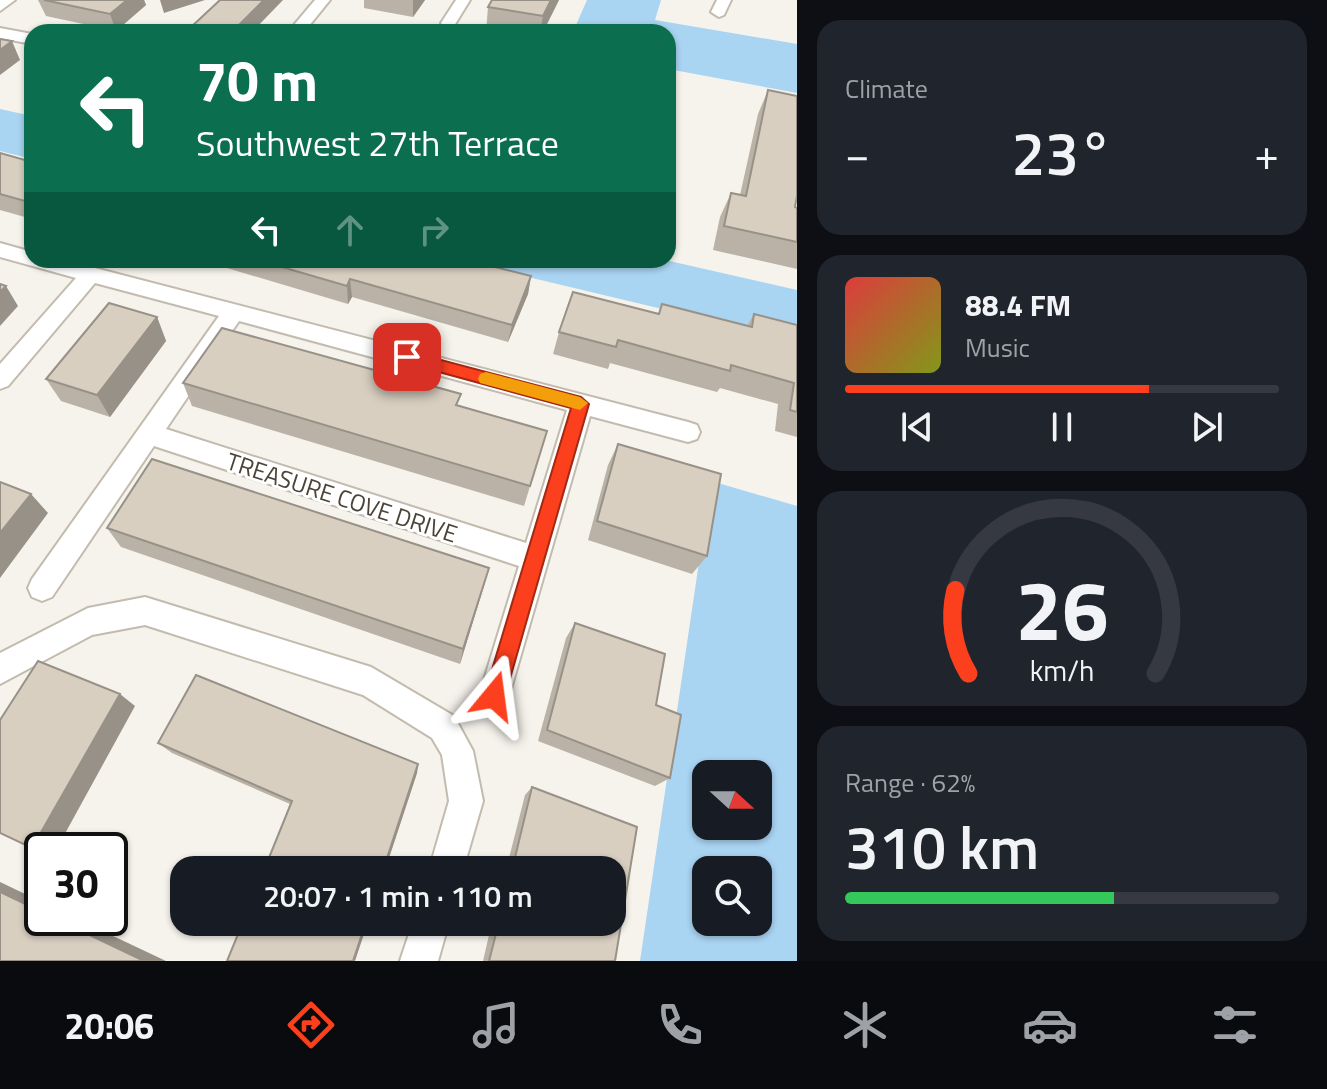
<!DOCTYPE html>
<meta charset="utf-8">
<style>
body{margin:0;font-family:"Titillium Web",sans-serif;background:#20242c;color:#f1f3f6;height:100vh;display:flex;flex-direction:column;font-size:30px;white-space:nowrap}
*{box-sizing:border-box;margin:0}
p{font-size:26px;color:#9ea1a6}
.icon{flex:none;width:44px;height:44px;fill:none;stroke:currentColor;stroke-width:2;stroke-linecap:round;stroke-linejoin:round}
.map{position:relative;flex:1;overflow:hidden}
.sheet{display:flex;flex-direction:column;gap:20px;padding:20px;background:#0d0f14;width:530px}
.sheet>*{flex:none}
.hud{position:absolute;left:24px;top:24px;width:652px;height:244px;border-radius:24px;box-shadow:0 2px 6px #0004;background:#0b6e4f;color:#fff;overflow:hidden}
.needle{width:52px;rotate:111deg}
.tools{position:absolute;left:692px;top:760px;display:grid;gap:16px}
.tools a{display:grid;place-items:center;width:80px;height:80px;border-radius:16px;background:#171b24;box-shadow:0 2px 6px #0004;font-size:40px}
.speed{position:absolute;left:24px;top:832px;display:flex;gap:16px;font-size:40px;font-weight:700;text-align:center}
.speed>*{display:grid;place-content:center;width:104px;height:104px;border-radius:50%;background:#171b24;box-shadow:0 2px 6px #0004;line-height:1}
.speed .limit{border:4px solid #111;border-radius:12px;background:#fff;color:#111}
.pin{position:absolute;display:grid;place-items:center;width:68px;height:68px;color:#fff;margin:-34px;border-radius:16px;box-shadow:0 4px 12px #0006}
.me{position:absolute;width:88px;margin:-44px;rotate:16deg;stroke-linejoin:round;filter:drop-shadow(0 0 6px #0008)}
.turn{display:flex;align-items:center;gap:28px;height:168px;padding:0 40px;font-size:36px}
.turn .icon{width:104px;height:104px;stroke-width:2.5}
.turn b{display:block;font-size:56px;line-height:68px}
.lanes{display:flex;align-items:center;height:76px;padding:0 40px;background:#0003;justify-content:center;gap:40px;direction:ltr}
.lanes .off{opacity:.35}
.big{font-size:60px;font-weight:600;line-height:1.1}
.sheet .widget{flex:1;display:flex;flex-direction:column;justify-content:center;gap:12px;min-width:0;padding:0 28px;border-radius:24px;background:#20242c}
.sheet .dial{align-items:center;gap:0}
.dial svg{height:208px;overflow:visible;fill:none;stroke:#363941;stroke-width:7;stroke-linecap:round;text-anchor:middle}
.dial text{fill:#f1f3f6;stroke:none}
.song{display:flex;align-items:center;gap:24px}
.cover{width:96px;height:96px;border-radius:12px;background:linear-gradient(135deg,hsl(0 70% 55%),hsl(70 70% 35%))}
.played{height:8px;border-radius:4px;background:linear-gradient(90deg,#fc3f1d 70%,#363941 70%)}
.keys{display:flex;justify-content:space-around;direction:ltr}
.heat{display:flex;justify-content:space-between;align-items:center;font-size:44px;direction:ltr}
.charge{height:12px;border-radius:6px;background:linear-gradient(90deg,#34c759 62%,#363941 0)}
.trip{position:absolute;left:170px;top:856px;width:456px;height:80px;border-radius:24px;background:#171b24;box-shadow:0 2px 6px #0004;font-weight:600;line-height:80px;text-align:center}
.tab-bar{display:flex;height:128px;justify-content:space-around;align-items:center;background:#090b0e;color:#9ea1a6}
.tab-bar .icon{width:56px;height:56px}
.tab-bar .current{color:#fc3f1d}
.tab-bar b{font-size:36px;color:#f1f3f6}
main{display:flex;flex:1;min-height:0}
.map>svg:first-child{display:block}
</style>
<main>
<div class="map">
<svg width="797" height="961" viewBox="0 0 797 961">
<rect width="100%" height="100%" fill="#f6f3ec"/>
<!-- water -->
<g fill="#a9d4f2" fill-rule="evenodd">
<polygon points="587,0 661,0 655,20 797,44 797,93 668,69 668,32 573,32"/>
<polygon points="0,109 32,116 32,159 0,151"/>
<polygon points="457,260 665,260 797,290 797,341"/>
<path d="M711,481L797,506V961H640ZM706,774H758V826H706ZM706,870H758V922H706Z"/>
</g>
<g fill="none" stroke-linecap="round" stroke-linejoin="round">
<!-- street casing -->
<g stroke="#c2bbae" stroke-width="4">
<g id="street">
<polygon points="0,0 15,0 0,11"/>
<polygon points="315,0 330,0 304,32 288,32"/>
<polygon points="456,0 470,0 454,26 444,26 441,23"/>
<polygon points="717,0 731,0 724,15 719,17 711,12"/>
<polygon points="0,28 32,34 32,44 0,38"/>
<path d="M0,243L32,252V260H64L688,422L697,425L700,432L697,439L688,442L590,416L509,696L505,707L494,711L483,707L479,696L519,566L154,446L52,597L42,601L32,597L28,588L32,579L219,316L95,283L8,386L0,389V364L76,278L0,257ZM239,321L567,410L526,543L166,429Z"/>
<polygon points="145,597 371,667 454,716 473,751 483,801 463,870 429,870 449,801 442,755 432,738 363,695 145,625 92,635 0,684 0,653 88,608"/>
<polygon points="413,922 449,922 438,961 400,961"/>
</g>
</g>
<!-- street -->
<use href="#street" fill="#fff" fill-rule="evenodd"/>
</g>
<!-- wall -->
<g fill="#bab2a6">
<polygon points="38,0 144,0 146,5 116,31 46,16"/>
<polygon points="364,0 425,0 413,17 364,8"/>
<polygon points="492,0 559,0 543,32 486,32 488,7"/>
<polygon points="768,90 795,207 797,208 797,269 713,250 720,217 731,193 740,195 758,114"/>
<polygon points="0,153 32,162 32,219 0,210"/>
<polygon points="200,260 466,260 531,276 528,294 508,342 352,297 348,304"/>
<polygon points="662,304 747,326 754,314 797,325 797,437 775,431 778,404 720,388 717,392 610,363 608,369 553,354 559,332 658,314"/>
<polygon points="157,317 166,341 110,417 61,401 46,379"/>
<polygon points="183,383 460,406 547,431 524,506 192,406"/>
<polygon points="618,444 707,556 692,574 588,540 608,465"/>
<polygon points="107,528 489,568 460,664 121,547"/>
<polygon points="575,623 656,705 670,778 655,786 538,741 566,638"/>
<polygon points="158,743 418,764 417,773 385,870 264,870 290,804 172,753"/>
<polygon points="532,787 637,827 615,961 483,961 492,922 612,922 612,870 506,870 525,795"/>
</g>
<!-- shaded-wall -->
<g fill="#979187">
<polygon points="127,0 144,0 146,5 116,31 110,14"/>
<polygon points="160,0 205,0 164,13"/>
<polygon points="264,0 283,0 252,32 232,32"/>
<polygon points="413,0 425,0 413,17"/>
<polygon points="551,0 559,0 543,32 540,32 543,16"/>
<polygon points="12,41 20,60 0,75 0,50"/>
<polygon points="531,276 528,294 508,342 512,325"/>
<polygon points="350,279 352,297 348,304 347,286"/>
<polygon points="6,286 18,306 0,326 0,292"/>
<polygon points="157,317 166,341 110,417 97,395"/>
<polygon points="31,494 48,513 0,578 0,533"/>
<polygon points="489,568 484,586 460,664 463,649"/>
<polygon points="120,694 135,706 56,850 42,850 32,848"/>
<polygon points="418,764 417,773 385,870 383,870"/>
<polygon points="0,882 42,902 42,912 0,892"/>
<polygon points="54,918 75,918 166,961 144,961"/>
<polygon points="366,922 368,922 355,961 353,961"/>
</g>
<!-- building -->
<g fill="#d8cfc1" stroke="#979187" stroke-width="2">
<polygon points="44,0 127,0 110,14"/>
<polygon points="220,0 264,0 232,32 204,32 189,29"/>
<polygon points="492,0 551,0 543,16 488,7"/>
<polygon points="0,39 12,41 0,50"/>
<polygon points="768,90 797,96 797,196 795,207 797,208 797,242 724,226 731,193 746,196"/>
<polygon points="0,153 32,162 32,203 0,194"/>
<polygon points="258,260 466,260 531,276 512,325 350,279 347,286"/>
<polygon points="0,284 6,286 0,292"/>
<polygon points="573,292 659,314 662,304 752,327 754,314 797,325 797,412 790,410 794,383 731,365 730,371 618,340 616,347 559,332"/>
<polygon points="109,303 157,317 97,395 46,379"/>
<polygon points="222,328 461,394 456,405 547,431 530,486 183,383"/>
<polygon points="618,444 721,474 707,556 597,521"/>
<polygon points="152,459 489,568 463,649 107,528"/>
<polygon points="0,482 31,494 0,533"/>
<polygon points="575,623 665,654 656,705 681,715 670,778 547,730"/>
<polygon points="38,661 120,694 32,848 0,833 0,720"/>
<polygon points="196,675 418,764 383,870 264,870 292,801 158,743"/>
<polygon points="532,787 637,827 615,961 489,961 499,922 612,922 612,870 512,870"/>
<polygon points="0,892 42,912 42,918 54,918 144,961 0,961"/>
<polygon points="243,922 366,922 353,961 227,961"/>
</g>
<!-- route -->
<polygon fill="#fc3f1d" stroke="#a42913" stroke-width="2" points="407,351 581,397 589,404 505,696 502,704 494,707 487,704 484,696 571,408 402,362 402,353"/>
<!-- slow -->
<polygon fill="#f59e0b" points="486,372 580,397 588,403 580,410 480,383 478,379 480,374"/>
<g text-anchor="middle" dominant-baseline="central" stroke-width="6" stroke-linejoin="round" paint-order="stroke">
<!-- street labels -->
<g font-size="24" fill="#4b4439" stroke="#fff">
<text transform="translate(342 497) rotate(18)">TREASURE COVE DRIVE</text>
</g>
</g>
</svg>
<div class="tools">
<a><svg class="needle" viewBox="-14 -14 28 28"><path d="M0-13l5 13h-10z" fill="#e53935"/><path d="M0 13l5-13h-10z" fill="#9ea1a6"/></svg></a>
<a><svg class="icon" aria-label="search" viewBox="0 0 24 24"><circle cx="10" cy="10" r="6"/><path d="M15 15l6 6"/></svg></a>
</div>
<div class="speed"><div class="limit">30</div></div>
<div class="pin" style="left:407px;top:357px;background:#d93025"><svg class="icon" aria-label="arrive" viewBox="0 0 24 24"><path d="M6 21V4h12l-3 4 3 4H6"/></svg></div>
<svg class="me" style="left:494px;top:696px" viewBox="-20 -20 40 40"><path d="M0-17L14 15 0 8-14 15z" fill="#fc3f1d" stroke="#fff" stroke-width="4"/></svg>
<div class="trip">20:07 · 1 min · 110 m</div>
<div class="hud">
<div class="turn"><svg class="icon" aria-label="left" viewBox="0 0 24 24"><path d="M17 20v-9H6M10 6l-5 5 5 5"/></svg><div><b>70 m</b>Southwest 27th Terrace</div></div>
<div class="lanes"><svg class="icon" aria-label="left" viewBox="0 0 24 24"><path d="M17 20v-9H6M10 6l-5 5 5 5"/></svg><svg class="icon off" aria-label="ahead" viewBox="0 0 24 24"><path d="M12 20V5M6 11l6-6 6 6"/></svg><svg class="icon off" aria-label="right" viewBox="0 0 24 24"><path d="M7 20v-9h11M14 6l5 5-5 5"/></svg></div>
</div>
</div>
<section class="sheet">
<div class="widget"><p>Climate</p>
<div class="heat"><a>−</a><b class="big">23°</b><a>+</a></div>
</div>
<div class="widget">
<div class="song"><i class="cover"></i><div><b>88.4 FM</b><p>Music</p></div></div>
<div class="played"></div>
<div class="keys"><svg class="icon" aria-label="previous" viewBox="0 0 24 24"><path d="M18 5L8 12l10 7zM5 5v14"/></svg><svg class="icon" aria-label="pause" viewBox="0 0 24 24"><path d="M8 5v14M16 5v14"/></svg><svg class="icon" aria-label="next" viewBox="0 0 24 24"><path d="M6 5l10 7-10 7zM19 5v14"/></svg></div>
</div>
<div class="widget dial"><svg viewBox="0 0 100 80">
<path d="M14 69A42 42 0 1 1 86 69"/>
<path d="M14 69A42 42 0 0 1 9 37" stroke="#fc3f1d"/>
<text x="50" y="56" font-size="32" font-weight="700">26</text>
<text x="50" y="72" font-size="11">km/h</text>
</svg></div>
<div class="widget"><p>Range · 62%</p><b class="big">310 km</b><div class="charge"></div></div>
</section>
</main>
<nav class="tab-bar">
<b>20:06</b>
<svg class="icon current" aria-label="directions" viewBox="0 0 24 24"><path d="M12 3l9 9-9 9-9-9zM9 14v-3h6M13 9l2 2-2 2"/></svg>
<svg class="icon" aria-label="music" viewBox="0 0 24 24"><path d="M9 18V5l10-2v13"/><circle cx="6" cy="18" r="3"/><circle cx="16" cy="16" r="3"/></svg>
<svg class="icon" aria-label="phone" viewBox="0 0 24 24"><path d="M5 4h4l2 5-3 2q2 4 5 5l2-3 5 2v4C11 20 4 13 5 4z"/></svg>
<svg class="icon" aria-label="climate" viewBox="0 0 24 24"><path d="M12 3v18M4 7l16 10M4 17L20 7"/></svg>
<svg class="icon" aria-label="car" viewBox="0 0 24 24"><path d="M5 17H2v-5l4-1 3-4h7l3 4 3 1v5h-3M9 17h6M6 11h13"/><circle cx="7" cy="17" r="2"/><circle cx="17" cy="17" r="2"/></svg>
<svg class="icon" aria-label="filters" viewBox="0 0 24 24"><path d="M4 7h16M4 17h16"/><circle cx="9" cy="7" r="2"/><circle cx="15" cy="17" r="2"/></svg>
</nav>
